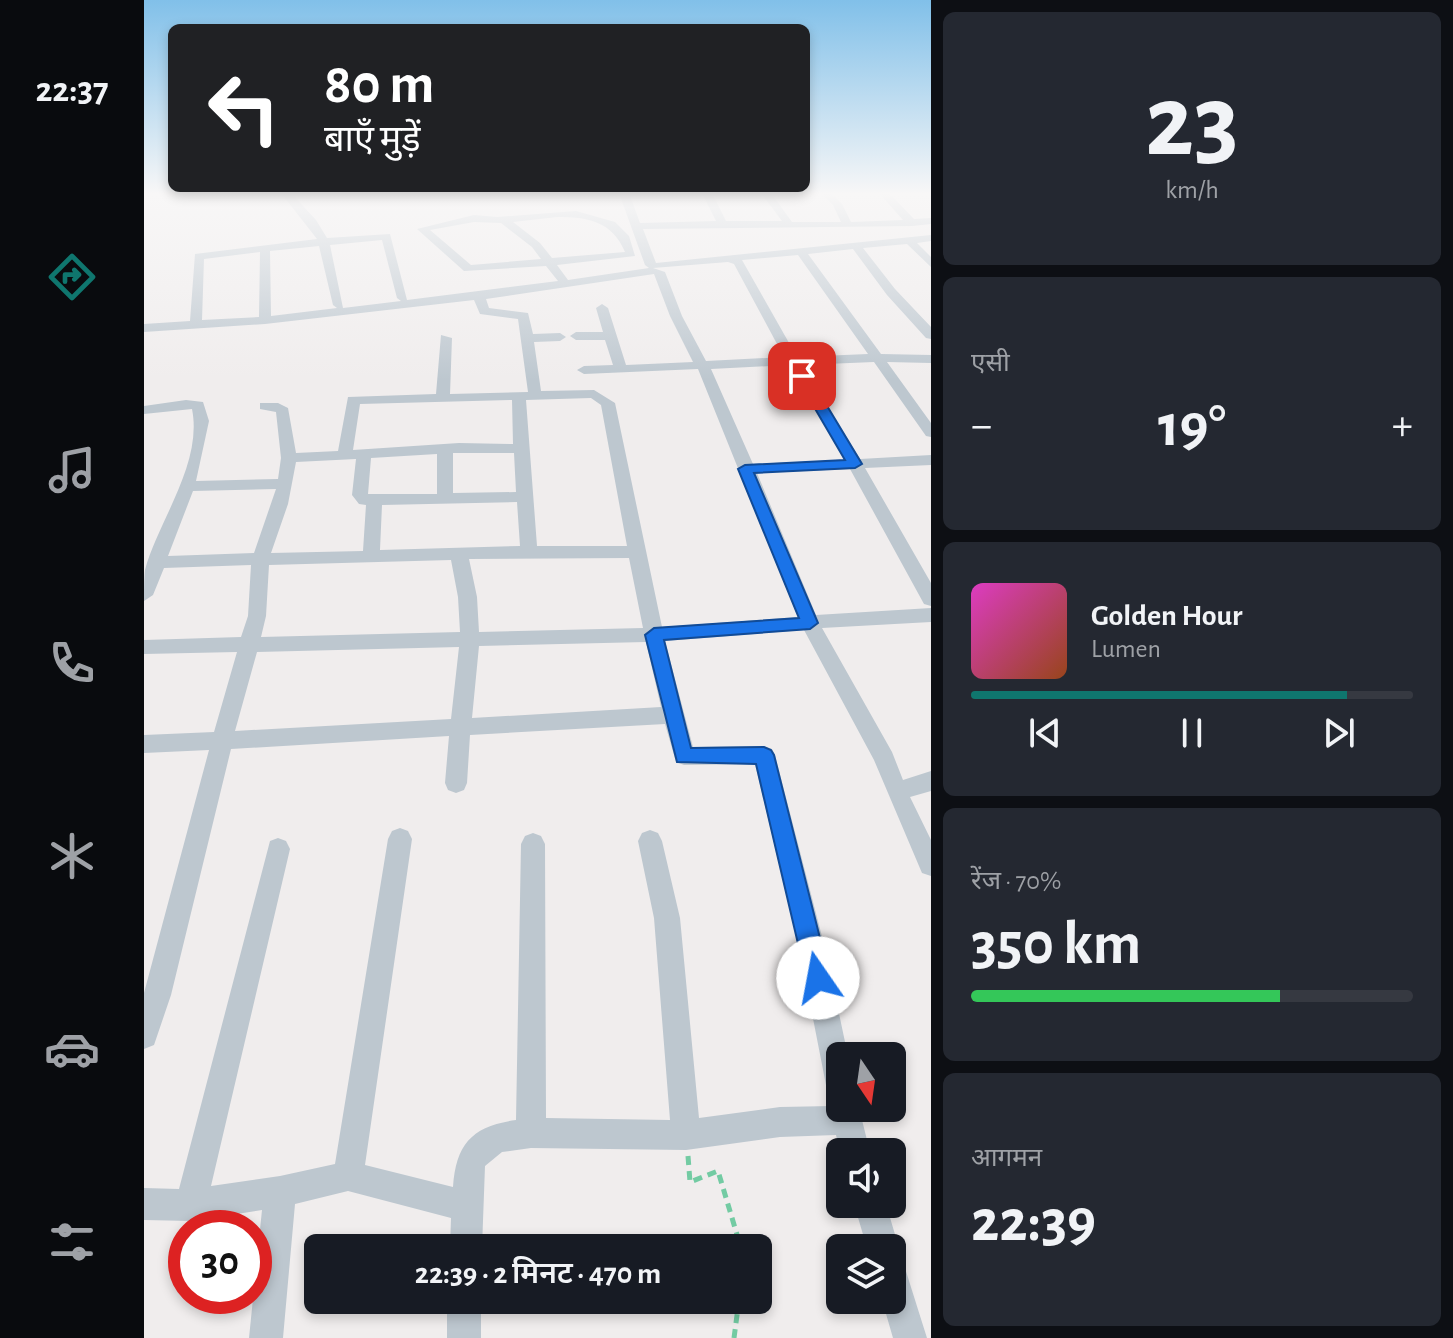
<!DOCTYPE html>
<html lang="hi">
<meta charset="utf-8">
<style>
body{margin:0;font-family:"Alegreya Sans","Noto Sans Devanagari",sans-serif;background:#242831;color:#f1f3f6;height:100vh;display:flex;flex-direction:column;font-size:30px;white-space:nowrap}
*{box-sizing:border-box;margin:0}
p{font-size:26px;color:#9ea1a6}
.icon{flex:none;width:44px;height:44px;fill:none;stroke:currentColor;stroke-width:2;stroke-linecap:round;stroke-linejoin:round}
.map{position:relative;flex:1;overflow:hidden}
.sheet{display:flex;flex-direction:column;gap:12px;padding:12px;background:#0d0f14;width:522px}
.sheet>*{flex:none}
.banner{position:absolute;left:24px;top:24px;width:642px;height:168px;border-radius:12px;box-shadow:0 4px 12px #0003;background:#202124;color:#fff;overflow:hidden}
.needle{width:52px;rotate:167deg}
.buttons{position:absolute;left:682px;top:1042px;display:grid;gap:16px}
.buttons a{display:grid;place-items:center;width:80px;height:80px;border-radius:12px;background:#171b24;box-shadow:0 4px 12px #0003;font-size:40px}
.speed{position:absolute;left:24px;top:1210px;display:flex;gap:16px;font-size:40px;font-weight:700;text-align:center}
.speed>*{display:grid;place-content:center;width:104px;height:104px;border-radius:50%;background:#171b24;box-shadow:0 4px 12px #0003;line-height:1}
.speed .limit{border:12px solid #d22;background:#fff;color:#111}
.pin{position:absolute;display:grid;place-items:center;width:68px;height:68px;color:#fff;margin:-34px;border-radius:16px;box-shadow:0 4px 12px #0006}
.me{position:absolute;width:88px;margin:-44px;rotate:348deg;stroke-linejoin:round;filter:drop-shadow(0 0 6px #0008)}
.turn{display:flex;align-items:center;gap:28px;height:168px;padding:0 24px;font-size:36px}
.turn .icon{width:104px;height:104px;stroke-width:2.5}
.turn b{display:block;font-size:56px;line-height:68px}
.big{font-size:60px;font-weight:600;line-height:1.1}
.sheet .card{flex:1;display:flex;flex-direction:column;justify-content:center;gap:12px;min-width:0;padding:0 28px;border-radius:12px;background:#242831}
.sheet .dial{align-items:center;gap:0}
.dial b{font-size:104px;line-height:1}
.song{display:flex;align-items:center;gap:24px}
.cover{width:96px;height:96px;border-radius:12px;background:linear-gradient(135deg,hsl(310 70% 55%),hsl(20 70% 35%))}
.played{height:8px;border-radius:4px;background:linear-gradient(90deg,#0f766e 85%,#363941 85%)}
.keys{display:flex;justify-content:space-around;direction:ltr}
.heat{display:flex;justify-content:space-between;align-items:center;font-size:44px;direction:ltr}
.charge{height:12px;border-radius:6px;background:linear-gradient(90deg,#34c759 70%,#363941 0)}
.trip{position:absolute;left:160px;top:1234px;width:468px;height:80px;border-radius:12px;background:#171b24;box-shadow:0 4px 12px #0003;font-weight:600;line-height:80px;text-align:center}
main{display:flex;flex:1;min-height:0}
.dock{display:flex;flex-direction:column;width:144px;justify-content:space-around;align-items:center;background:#090b0e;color:#9ea1a6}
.dock .icon{width:56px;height:56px}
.dock .active{color:#0f766e}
.dock b{font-size:36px;color:#f1f3f6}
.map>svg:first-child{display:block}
</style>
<main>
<nav class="dock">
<b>22:37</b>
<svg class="icon active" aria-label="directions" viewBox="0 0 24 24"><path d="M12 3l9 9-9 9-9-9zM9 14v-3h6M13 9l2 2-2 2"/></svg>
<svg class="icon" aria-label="music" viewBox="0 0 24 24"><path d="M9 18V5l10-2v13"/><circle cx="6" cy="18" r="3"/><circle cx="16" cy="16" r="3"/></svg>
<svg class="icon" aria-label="phone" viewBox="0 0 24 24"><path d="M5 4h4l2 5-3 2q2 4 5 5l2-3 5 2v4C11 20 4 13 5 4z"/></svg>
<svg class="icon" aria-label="climate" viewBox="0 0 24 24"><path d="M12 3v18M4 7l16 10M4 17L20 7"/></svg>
<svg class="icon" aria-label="car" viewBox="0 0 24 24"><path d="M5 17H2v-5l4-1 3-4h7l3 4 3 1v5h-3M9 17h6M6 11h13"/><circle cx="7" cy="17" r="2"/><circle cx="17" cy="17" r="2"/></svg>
<svg class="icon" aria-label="filters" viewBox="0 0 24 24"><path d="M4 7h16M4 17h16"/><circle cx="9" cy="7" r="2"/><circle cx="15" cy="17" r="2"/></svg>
</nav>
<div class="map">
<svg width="787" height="1338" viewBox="0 0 787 1338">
<rect width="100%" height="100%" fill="#f0eded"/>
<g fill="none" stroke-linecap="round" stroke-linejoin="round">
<!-- path -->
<g stroke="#73cba3" stroke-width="5" stroke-dasharray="9 6" stroke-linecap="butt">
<polyline points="544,1156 546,1182 574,1171 597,1248"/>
<polyline points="590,1338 595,1300"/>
</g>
<!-- minor -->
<g fill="#bdc7cf" fill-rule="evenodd">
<path d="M137,193H147L172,220L183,238L246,234L263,300L414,281L402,266L320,271L273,229L330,215L353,217L432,211L471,222L485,236L491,256L413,265L424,280L505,268L501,265L475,193H485L496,223L572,221L558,193H568L582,221H638L617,193H627L648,222H697L689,205L677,193H687L698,204L707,222L759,220L735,193H745L770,219L787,218V224L768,226L499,229L512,263L787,235V241L773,243L787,257V267L763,244L719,248L751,289L787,327V339L782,338L743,295L709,249L664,254L737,354L787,355V363L743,362L787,423V437L782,436L730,362L658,365L716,459L787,455V465L721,468L787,583V606L780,604L706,469L613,473L672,615L787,608V622L678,628L748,752L759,780L787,771V791L766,797L787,840V876L778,873L730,760L660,630L521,641L549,747L620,746L628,749L631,755L682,952L704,1056H696V1108H715L726,1152L696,1153L692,1135L636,1137L542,1150L387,1148L358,1152L341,1166L338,1248H306L307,1218L204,1191L151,1204L139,1338H105L118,1210L47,1221L0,1220V1188L35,1189L126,841L134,838L142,841L146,849L67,1186L136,1176L191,1164L244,839L248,831L256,828L264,831L268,839L221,1165L309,1187C312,1143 329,1126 372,1120L377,844L381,836L389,833L397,836L401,844L402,1118L526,1120L510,918L494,841L498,833L506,830L514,833L518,841L536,918L555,1118L636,1107L688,1106L692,1098L686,1095L682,1085L656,952L611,764L540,765L532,762L521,724L326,735L323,783L320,790L312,793L304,790L301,783L305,736L87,749L27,995L10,1045L0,1049V993L65,750L0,753V735L70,732L93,652L0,654V640L97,637L104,616L107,565L20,568L9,595L0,601C0,592 0,579 1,570C14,521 59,464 48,409L0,414V406L42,400L59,402L65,421L52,481L134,479L137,458L132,412L116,409V403H134L144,408L152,453L194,451L204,397L292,394L297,335L308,338L306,394L384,392L374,319L336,314L330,300L121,324L0,332V324L46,321L51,254L173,239ZM413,217C444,217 468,221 481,252L408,258L396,243L369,222ZM330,222L357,223L388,247L397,259L327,265L286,230ZM238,240L253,298L257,301L199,308L186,245ZM175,246L189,305L193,308L127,316L126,251ZM116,252L115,317L58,320L60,259ZM654,255L724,354L653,357L598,260ZM584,262L590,264L640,357L562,361L538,316L521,272L509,268ZM510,274L526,316L549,362L482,365L464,308L458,304L452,308L459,332H432L426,336L432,340H461L469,365L440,366L433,370L440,374L554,369L654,617L518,627L471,403L450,390L397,391L390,342L416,341L422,337L416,333L389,334L384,313L345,308L342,299ZM645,365L701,460L609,464L567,369ZM447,398L457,405L483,546H393L382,400ZM368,400L369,444L315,443L209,450L216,404ZM309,453H370L372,492L309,493ZM293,454V494H224L227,458ZM212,459L208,495L215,504L222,505L219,551L127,553L144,504L152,462ZM132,489L110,553L24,556L49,491ZM373,502L376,546L236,550L238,505ZM485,558L499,628L335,632L333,597L325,559ZM307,560L314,597L316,632L117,637L122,616L125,565ZM502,642L517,707L328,718L335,646ZM315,647L307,719L91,731L113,652Z"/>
<polygon points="710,1204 742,1204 755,1248 748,1260 760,1265 783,1338 749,1338 738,1300 748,1300 748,1248 723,1248"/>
<rect x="303" y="1300" width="34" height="38"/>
</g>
</g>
<!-- sky -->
<linearGradient id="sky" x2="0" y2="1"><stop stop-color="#81c0e9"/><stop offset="0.51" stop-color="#f8f7f7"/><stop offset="1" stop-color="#f8f7f7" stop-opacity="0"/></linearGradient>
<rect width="787" height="380" fill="url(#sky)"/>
<!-- route -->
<polygon fill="#1a73e8" stroke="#114b97" stroke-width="2" points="658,372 665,376 718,464 711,468 610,473 674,623 666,629 520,640 547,748 620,747 627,750 630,755 686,978 683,987 674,991 666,987 662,978 612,764 533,762 501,635 510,628 655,618 594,469 601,465 701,460 652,376"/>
</svg>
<div class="buttons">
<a><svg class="needle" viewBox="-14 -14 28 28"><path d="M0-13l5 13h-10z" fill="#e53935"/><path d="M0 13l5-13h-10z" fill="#9ea1a6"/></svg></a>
<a><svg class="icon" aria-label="sound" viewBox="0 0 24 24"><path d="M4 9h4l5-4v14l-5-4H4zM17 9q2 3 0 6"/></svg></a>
<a><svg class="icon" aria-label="layers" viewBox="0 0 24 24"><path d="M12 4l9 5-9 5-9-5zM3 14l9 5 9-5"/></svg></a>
</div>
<div class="speed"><div class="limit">30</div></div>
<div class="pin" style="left:658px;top:376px;background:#d93025"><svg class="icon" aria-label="arrive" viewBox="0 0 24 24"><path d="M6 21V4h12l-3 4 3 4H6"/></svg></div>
<svg class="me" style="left:674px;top:978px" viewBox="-20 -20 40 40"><circle r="19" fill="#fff"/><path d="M0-13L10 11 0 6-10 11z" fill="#1a73e8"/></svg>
<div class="trip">22:39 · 2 मिनट · 470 m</div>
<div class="banner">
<div class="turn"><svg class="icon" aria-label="left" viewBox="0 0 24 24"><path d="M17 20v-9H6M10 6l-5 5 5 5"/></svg><div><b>80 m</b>बाएँ मुड़ें</div></div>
</div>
</div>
<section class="sheet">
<div class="card dial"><b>23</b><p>km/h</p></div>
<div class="card"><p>एसी</p>
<div class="heat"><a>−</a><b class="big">19°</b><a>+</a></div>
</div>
<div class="card">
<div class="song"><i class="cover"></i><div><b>Golden Hour</b><p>Lumen</p></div></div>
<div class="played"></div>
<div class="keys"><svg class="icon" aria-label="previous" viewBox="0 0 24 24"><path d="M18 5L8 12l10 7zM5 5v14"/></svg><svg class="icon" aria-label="pause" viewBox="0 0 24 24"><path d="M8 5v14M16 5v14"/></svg><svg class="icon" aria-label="next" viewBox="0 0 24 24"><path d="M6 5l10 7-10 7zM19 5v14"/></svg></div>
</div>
<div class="card"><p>रेंज · 70%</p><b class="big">350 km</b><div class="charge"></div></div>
<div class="card"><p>आगमन</p><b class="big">22:39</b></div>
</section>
</main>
